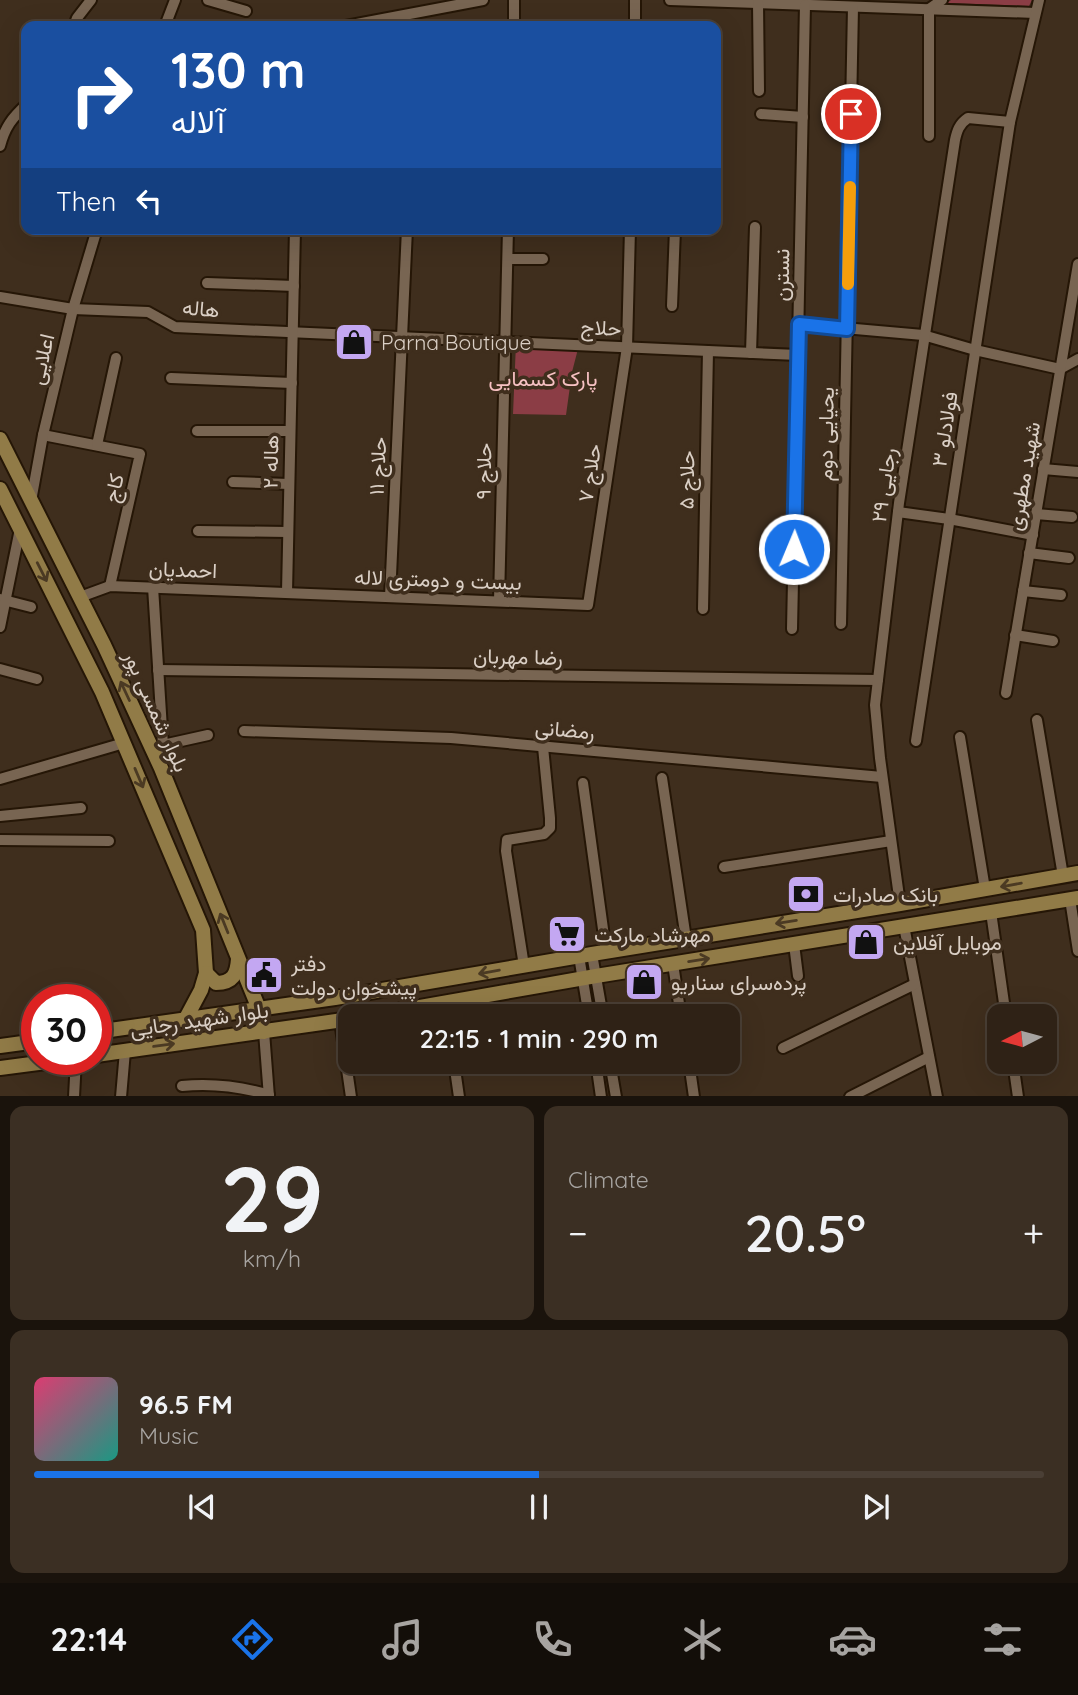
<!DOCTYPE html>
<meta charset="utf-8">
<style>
body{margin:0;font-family:Quicksand,Vazirmatn,sans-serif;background:#3b2f23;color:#f1f3f6;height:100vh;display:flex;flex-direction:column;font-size:26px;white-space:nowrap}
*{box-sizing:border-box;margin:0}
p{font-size:23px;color:#a7a4a1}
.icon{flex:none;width:38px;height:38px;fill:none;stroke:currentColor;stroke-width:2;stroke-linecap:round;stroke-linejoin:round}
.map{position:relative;height:1096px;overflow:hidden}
.details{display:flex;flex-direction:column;gap:10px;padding:10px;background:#1a130c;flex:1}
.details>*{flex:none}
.banner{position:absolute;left:21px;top:21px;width:700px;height:214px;border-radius:14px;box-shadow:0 7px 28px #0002,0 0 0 2px #4a3f35;background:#1a4fa0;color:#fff;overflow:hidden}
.needle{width:46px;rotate:264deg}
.fabs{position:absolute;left:987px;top:1004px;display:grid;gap:14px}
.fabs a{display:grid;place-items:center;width:70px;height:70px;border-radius:14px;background:#2f2216;box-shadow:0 7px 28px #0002,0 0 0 2px #4a3f35;font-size:35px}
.speed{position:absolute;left:21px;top:984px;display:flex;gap:14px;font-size:35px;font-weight:700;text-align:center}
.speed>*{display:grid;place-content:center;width:91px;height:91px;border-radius:50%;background:#2f2216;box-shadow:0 7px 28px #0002,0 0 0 2px #4a3f35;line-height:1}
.speed .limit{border:10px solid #d22;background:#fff;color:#111}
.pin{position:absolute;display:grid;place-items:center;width:60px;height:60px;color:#fff;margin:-30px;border:4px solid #fff;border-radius:50%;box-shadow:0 2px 7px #0007}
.me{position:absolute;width:77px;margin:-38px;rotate:1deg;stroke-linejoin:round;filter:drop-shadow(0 0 5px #0008)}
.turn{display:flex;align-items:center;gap:24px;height:147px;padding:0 35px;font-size:32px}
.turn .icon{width:91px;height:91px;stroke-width:2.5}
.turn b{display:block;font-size:49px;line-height:60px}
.then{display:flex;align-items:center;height:66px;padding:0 35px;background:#0003;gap:14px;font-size:26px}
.big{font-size:52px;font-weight:600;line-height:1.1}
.details .tile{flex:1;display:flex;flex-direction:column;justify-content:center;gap:10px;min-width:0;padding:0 24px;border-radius:14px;background:#3b2f23}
.details .dial{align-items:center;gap:0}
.dial b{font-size:91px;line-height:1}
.song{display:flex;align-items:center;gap:21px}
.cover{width:84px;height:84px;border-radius:10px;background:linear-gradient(135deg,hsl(340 70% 55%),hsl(170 70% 35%))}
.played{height:7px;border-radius:4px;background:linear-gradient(90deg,#1a73e8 50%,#4a3f35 50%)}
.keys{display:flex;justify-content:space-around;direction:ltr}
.heat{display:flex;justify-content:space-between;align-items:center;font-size:38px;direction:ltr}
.details .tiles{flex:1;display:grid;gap:10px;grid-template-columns:1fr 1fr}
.tile:last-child{grid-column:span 2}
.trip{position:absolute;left:338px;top:1004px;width:402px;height:70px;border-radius:14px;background:#2f2216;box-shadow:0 7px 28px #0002,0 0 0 2px #4a3f35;font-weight:600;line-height:70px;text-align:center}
.dock{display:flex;height:112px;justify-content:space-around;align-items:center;background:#130e09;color:#a7a4a1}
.dock .icon{width:49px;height:49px}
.dock .selected{color:#1a73e8}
.dock b{font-size:32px;color:#f1f3f6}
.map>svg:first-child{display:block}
</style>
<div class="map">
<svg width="1078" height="1097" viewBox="0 0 1078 1097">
<rect width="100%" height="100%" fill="#3f2e1d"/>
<!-- green -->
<g fill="#8b3d45">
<polygon points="951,0 1032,0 1029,6 947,3"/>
<polygon points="516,343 579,345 572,372 566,415 513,414"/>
</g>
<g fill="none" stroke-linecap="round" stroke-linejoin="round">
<!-- minor casing -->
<g stroke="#251606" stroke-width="14">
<g id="minor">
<polyline points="208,0 246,11"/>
<polyline points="670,0 1035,13"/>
<polyline points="758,3 759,91"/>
<polyline points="74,26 77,18 91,0"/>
<polyline points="165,26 175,0"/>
<polyline points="346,26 483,0"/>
<polyline points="514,26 514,0"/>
<polyline points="635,26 635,0"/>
<polyline points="761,114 803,117"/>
<polyline points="929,136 929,9 942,0"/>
<path d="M0,146C5,127 12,118 26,105"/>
<polyline points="508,259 543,259"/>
<polyline points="207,283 294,286"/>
<polyline points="0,297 73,309 148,312 175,327 798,355"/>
<polyline points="672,306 675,229"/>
<polyline points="799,324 923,335 975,350 1060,369 1078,359"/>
<polyline points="751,353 755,227"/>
<polyline points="171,378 292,383"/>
<polyline points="197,431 290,431"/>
<polyline points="43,435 140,454 110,586"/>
<polyline points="97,445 116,358"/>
<polyline points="1043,469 1078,472"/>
<polyline points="233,482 289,484"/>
<polyline points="31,501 43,435 73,309 97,229"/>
<polyline points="898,512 949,519 1033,535"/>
<polyline points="1036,514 1072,517"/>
<polyline points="198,531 288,532"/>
<polyline points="1029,553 1069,558"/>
<polyline points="153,587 163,745 161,768"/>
<polyline points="1023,591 1061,595"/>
<polyline points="287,592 295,229"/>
<polyline points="80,597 110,586 588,605 627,347 630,229"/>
<polyline points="390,597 407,229"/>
<polyline points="0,599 31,607"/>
<polyline points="499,601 508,229"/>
<polyline points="703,609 708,351"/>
<polyline points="841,624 853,7"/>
<polyline points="0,627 20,529"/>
<polyline points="792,629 805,5"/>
<polyline points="1015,635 1053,641"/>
<polyline points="0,669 37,679"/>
<polyline points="158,670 878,680"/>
<polyline points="1006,693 1078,264"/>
<polyline points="1037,720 1063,876"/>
<polyline points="244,731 451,738 882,777"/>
<polyline points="960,737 985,889"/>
<polyline points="916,741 1010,122 1039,0"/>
<polyline points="163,745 208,735"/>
<polyline points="662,778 686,939"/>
<polyline points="0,779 124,743"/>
<polyline points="583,783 606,951"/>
<polyline points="0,816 81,808"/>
<polyline points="0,840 109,841"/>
<polyline points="724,867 891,841"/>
<polyline points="1070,899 1078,951"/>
<path d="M900,904L880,758L875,705L899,503L955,140C957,131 959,124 968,118L1010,122"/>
<polyline points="991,912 1006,1017"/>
<polyline points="904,926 937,1097"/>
<polyline points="794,944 798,976"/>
<polyline points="592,954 603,1017"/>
<polyline points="579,956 589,1017"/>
<polyline points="673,964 681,1017"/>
<polyline points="524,966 506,851 507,840 544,834 550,828 550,818 543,747"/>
<polyline points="444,1002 446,1017"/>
<polyline points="340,1021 351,1097"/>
<polyline points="264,1032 269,1097"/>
<polyline points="783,1048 915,984"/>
<polyline points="454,1062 459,1097"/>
<polyline points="596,1062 601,1097"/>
<polyline points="610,1062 616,1097"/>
<polyline points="689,1062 694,1097"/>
<polyline points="1013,1062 1018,1097"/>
<path d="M182,1086C213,1083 239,1086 269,1095"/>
<polyline points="74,1097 76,1059"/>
<polyline points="121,1097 125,1051"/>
<polyline points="850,1097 929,1057"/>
</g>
</g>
<!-- major casing -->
<g stroke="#251606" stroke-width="18">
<g id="major">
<polyline points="0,439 104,645 161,768 259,1009 264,1032"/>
<polyline points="0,489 102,692 203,930 206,973 201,990 185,1020"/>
<path d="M206,973L216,983C233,983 237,974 238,959"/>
<polyline points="363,1017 596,976 1078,898"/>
<polyline points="96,1032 335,998 592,954 900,904 1078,873"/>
<polyline points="0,1046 37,1041"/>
<polyline points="96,1055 350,1019"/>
<polyline points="0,1068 69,1059"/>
</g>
</g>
<!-- minor -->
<use href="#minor" stroke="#786552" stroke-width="10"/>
<!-- major -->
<use href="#major" stroke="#917b47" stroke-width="14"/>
</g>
<!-- one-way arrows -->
<defs><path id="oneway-shaft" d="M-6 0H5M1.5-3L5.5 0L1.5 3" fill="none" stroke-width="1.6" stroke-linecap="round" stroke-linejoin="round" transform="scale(1.75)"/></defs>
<g stroke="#4b3a23">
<use href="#oneway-shaft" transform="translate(42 572) rotate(63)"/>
<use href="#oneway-shaft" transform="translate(125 691) rotate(-115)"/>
<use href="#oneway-shaft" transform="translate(139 778) rotate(67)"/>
<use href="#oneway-shaft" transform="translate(1011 885) rotate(170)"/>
<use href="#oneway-shaft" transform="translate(786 922) rotate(171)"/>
<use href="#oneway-shaft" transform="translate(224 923) rotate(-112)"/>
<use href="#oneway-shaft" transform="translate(699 960) rotate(-9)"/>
<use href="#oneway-shaft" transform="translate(489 972) rotate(170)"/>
<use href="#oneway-shaft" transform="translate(164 1045) rotate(-8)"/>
</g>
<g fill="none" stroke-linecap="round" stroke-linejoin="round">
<!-- route casing -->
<g stroke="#114b97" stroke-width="18">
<polyline id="route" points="794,549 799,324 847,329 851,114"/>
</g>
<!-- route -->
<use href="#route" stroke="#1a73e8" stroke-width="12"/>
<!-- slow -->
<polyline stroke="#f59e0b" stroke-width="12" points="848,284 850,187"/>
</g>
<!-- icons -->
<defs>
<g id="shop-square" transform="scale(2.0125)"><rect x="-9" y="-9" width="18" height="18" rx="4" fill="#c3a7f2" stroke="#3f2e1d"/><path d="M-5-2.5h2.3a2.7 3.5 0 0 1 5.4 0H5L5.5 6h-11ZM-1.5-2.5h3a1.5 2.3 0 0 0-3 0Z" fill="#111"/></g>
<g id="bank-square" transform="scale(2.0125)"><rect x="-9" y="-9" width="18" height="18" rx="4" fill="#c3a7f2" stroke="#3f2e1d"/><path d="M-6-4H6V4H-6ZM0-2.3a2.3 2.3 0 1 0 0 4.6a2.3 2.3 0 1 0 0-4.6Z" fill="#111"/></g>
<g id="supermarket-square" transform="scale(2.0125)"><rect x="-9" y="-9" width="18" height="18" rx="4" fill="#c3a7f2" stroke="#3f2e1d"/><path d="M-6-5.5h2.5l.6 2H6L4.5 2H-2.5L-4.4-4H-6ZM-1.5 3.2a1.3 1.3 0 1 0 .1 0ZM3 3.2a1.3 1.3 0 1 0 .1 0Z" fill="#111"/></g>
<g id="civic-square" transform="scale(2.0125)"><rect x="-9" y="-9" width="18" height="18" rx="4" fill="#c3a7f2" stroke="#3f2e1d"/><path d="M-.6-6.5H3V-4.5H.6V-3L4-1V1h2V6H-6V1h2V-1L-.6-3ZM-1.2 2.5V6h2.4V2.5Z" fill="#111"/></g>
</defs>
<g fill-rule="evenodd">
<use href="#shop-square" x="354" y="342"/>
<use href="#bank-square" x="806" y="894"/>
<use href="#supermarket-square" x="567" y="934"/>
<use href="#shop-square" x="866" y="942"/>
<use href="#civic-square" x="264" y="975"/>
<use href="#shop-square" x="644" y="982"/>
</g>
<g text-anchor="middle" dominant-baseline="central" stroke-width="7" stroke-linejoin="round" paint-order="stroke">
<!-- street labels -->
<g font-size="21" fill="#dacfc5" stroke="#3f2e1d">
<text transform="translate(781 275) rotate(-89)">نسترن</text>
<text transform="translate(201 308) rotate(5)">هاله</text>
<text transform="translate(601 327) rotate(3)">حلاج</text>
<text transform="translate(41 359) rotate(-77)">اعلایی</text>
<text transform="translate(944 429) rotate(-81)">فولادلو ۳</text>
<text transform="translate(825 434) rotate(-89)">یحیایی دوم</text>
<text transform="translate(270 462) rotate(-89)">هاله ۲</text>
<text transform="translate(377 466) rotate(-87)">حلاج ۱۱</text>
<text transform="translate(483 471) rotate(-89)">حلاج ۹</text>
<text transform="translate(589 473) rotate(-81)">حلاج ۷</text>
<text transform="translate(1023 476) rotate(-80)">شهید مطهری</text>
<text transform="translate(686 480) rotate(-89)">حلاج ۵</text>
<text transform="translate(883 485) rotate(-82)">رجایی ۲۹</text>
<text transform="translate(113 488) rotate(-77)">کاج</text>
<text transform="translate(183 569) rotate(2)">احمدیان</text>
<text transform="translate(438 579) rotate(2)">بیست و دومتری لاله</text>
<text transform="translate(518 656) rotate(1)">رضا مهربان</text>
<text transform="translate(157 711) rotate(66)">بلوار شمسی پور</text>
<text transform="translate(565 729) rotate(5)">رمضانی</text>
<text transform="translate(199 1019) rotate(-8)">بلوار شهید رجایی</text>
</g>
<!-- poi labels -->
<g font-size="21" fill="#dacfc5" stroke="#3f2e1d" text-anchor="start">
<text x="381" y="342">Parna Boutique</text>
<text x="833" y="894">بانک صادرات</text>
<text x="594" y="934">مهرشاد مارکت</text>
<text x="893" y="942">موبایل آفلاین</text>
<text x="291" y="963">دفتر<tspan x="291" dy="24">پیشخوان دولت</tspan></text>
<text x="671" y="982">پرده‌سرای سناریو</text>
</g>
<!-- park labels -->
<g font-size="21" fill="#f7c1c3" stroke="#3f2e1d">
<text x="543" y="378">پارک کسمایی</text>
</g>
</g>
</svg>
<div class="fabs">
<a><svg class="needle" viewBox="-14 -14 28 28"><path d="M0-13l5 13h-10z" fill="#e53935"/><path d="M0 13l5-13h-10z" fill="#a7a4a1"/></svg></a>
</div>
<div class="speed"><div class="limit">30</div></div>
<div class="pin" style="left:851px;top:114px;background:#d93025"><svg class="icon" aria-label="arrive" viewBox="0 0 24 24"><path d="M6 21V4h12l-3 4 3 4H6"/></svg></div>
<svg class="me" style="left:794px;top:549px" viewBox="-20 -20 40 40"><circle r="17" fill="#1a73e8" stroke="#fff" stroke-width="3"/><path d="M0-11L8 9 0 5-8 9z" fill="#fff"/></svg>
<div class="trip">22:15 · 1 min · 290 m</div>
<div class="banner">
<div class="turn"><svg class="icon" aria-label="right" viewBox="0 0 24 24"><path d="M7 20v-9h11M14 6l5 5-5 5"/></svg><div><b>130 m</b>آلاله</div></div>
<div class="then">Then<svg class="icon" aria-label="left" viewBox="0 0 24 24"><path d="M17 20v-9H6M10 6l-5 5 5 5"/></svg></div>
</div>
</div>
<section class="details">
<div class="tiles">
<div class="tile dial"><b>29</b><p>km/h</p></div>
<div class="tile"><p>Climate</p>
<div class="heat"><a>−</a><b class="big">20.5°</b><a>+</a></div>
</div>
<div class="tile">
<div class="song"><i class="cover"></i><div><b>96.5 FM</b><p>Music</p></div></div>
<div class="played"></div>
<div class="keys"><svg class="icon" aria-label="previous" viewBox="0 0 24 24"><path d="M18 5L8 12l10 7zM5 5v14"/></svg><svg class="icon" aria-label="pause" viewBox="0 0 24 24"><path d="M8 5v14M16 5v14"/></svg><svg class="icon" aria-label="next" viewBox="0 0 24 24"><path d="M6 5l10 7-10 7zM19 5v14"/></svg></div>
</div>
</div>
</section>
<nav class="dock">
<b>22:14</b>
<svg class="icon selected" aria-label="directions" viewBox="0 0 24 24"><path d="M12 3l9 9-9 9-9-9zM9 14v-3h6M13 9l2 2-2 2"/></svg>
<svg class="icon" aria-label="music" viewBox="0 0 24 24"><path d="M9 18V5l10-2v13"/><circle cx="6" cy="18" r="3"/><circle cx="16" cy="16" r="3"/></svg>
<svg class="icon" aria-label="phone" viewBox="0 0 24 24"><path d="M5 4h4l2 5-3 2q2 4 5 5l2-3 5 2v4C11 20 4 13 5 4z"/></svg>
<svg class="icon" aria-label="climate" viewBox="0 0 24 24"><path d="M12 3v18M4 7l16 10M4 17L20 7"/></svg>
<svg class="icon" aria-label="car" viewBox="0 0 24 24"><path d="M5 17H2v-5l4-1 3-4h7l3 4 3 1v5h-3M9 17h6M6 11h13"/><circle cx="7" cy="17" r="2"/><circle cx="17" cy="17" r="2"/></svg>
<svg class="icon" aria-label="filters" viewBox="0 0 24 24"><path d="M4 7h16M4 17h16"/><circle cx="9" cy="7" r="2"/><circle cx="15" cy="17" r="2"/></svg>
</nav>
